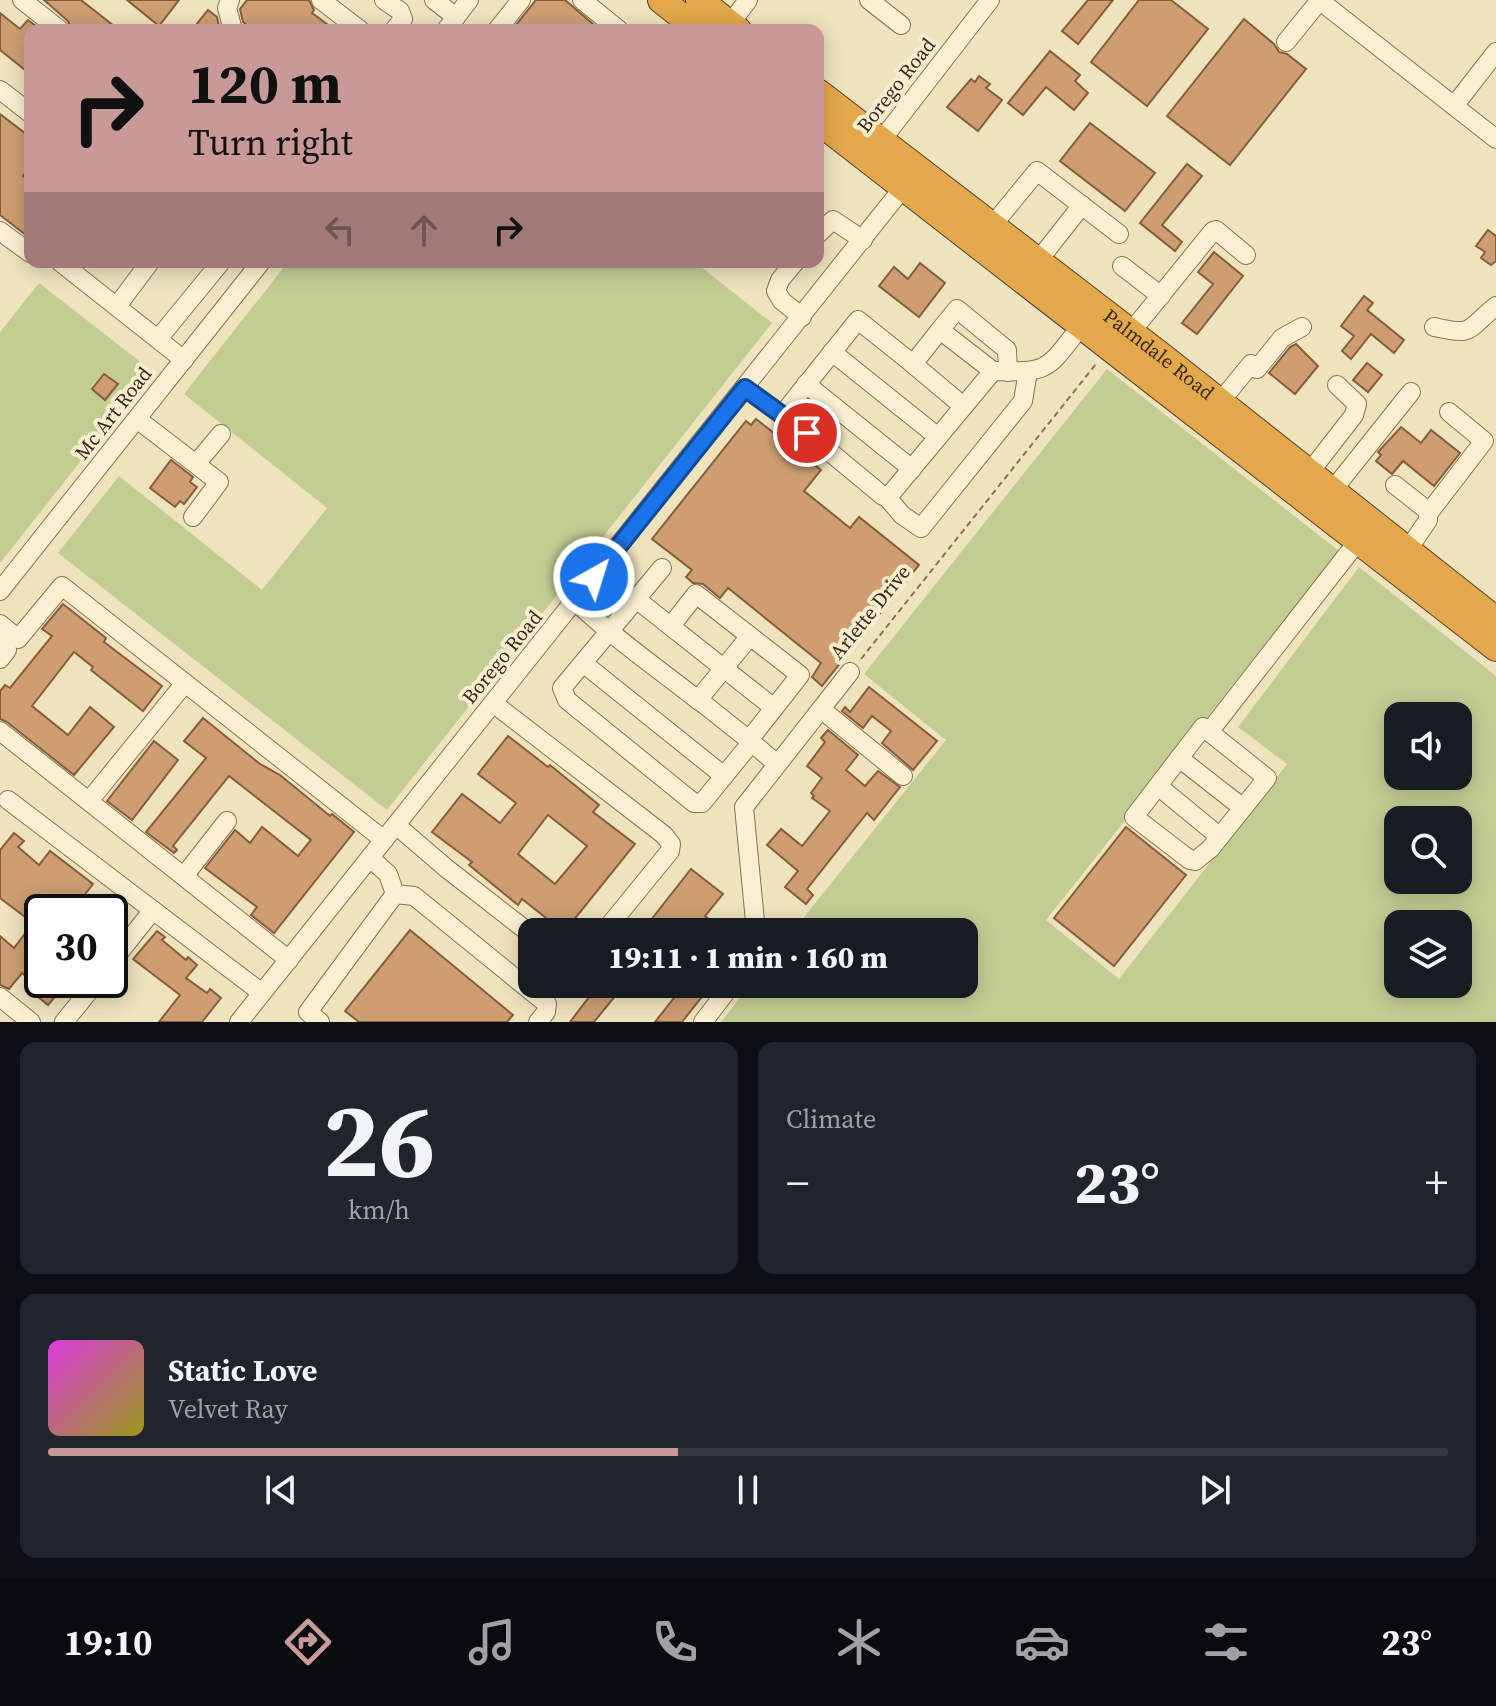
<!DOCTYPE html>
<meta charset="utf-8">
<style>
body{margin:0;font-family:"Source Serif 4",serif;background:#20242c;color:#f1f3f6;height:100vh;display:flex;flex-direction:column;font-size:30px;white-space:nowrap}
*{box-sizing:border-box;margin:0}
p{font-size:26px;color:#9ea1a6}
.icon{flex:none;width:44px;height:44px;fill:none;stroke:currentColor;stroke-width:2;stroke-linecap:round;stroke-linejoin:round}
.map{position:relative;height:1022px;overflow:hidden}
.panel{display:flex;flex-direction:column;gap:20px;padding:20px;background:#0d0f14;flex:1}
.panel>*{flex:none}
.guide{position:absolute;left:24px;top:24px;width:800px;height:244px;border-radius:16px;box-shadow:0 4px 20px #0003;background:#c99998;color:#111;overflow:hidden}
.controls{position:absolute;left:1384px;top:702px;display:grid;gap:16px}
.controls a{display:grid;place-items:center;width:88px;height:88px;border-radius:16px;background:#171b24;box-shadow:0 4px 20px #0003;font-size:40px}
.speed{position:absolute;left:24px;top:894px;display:flex;gap:16px;font-size:40px;font-weight:700;text-align:center}
.speed>*{display:grid;place-content:center;width:104px;height:104px;border-radius:50%;background:#171b24;box-shadow:0 4px 20px #0003;line-height:1}
.speed .limit{border:4px solid #111;border-radius:12px;background:#fff;color:#111}
.pin{position:absolute;display:grid;place-items:center;width:68px;height:68px;color:#fff;margin:-34px;border:4px solid #fff;border-radius:50%;box-shadow:0 2px 8px #0007}
.me{position:absolute;width:88px;margin:-44px;rotate:39deg;stroke-linejoin:round;filter:drop-shadow(0 0 6px #0008)}
.turn{display:flex;align-items:center;gap:28px;height:168px;padding:0 32px;font-size:36px}
.turn .icon{width:104px;height:104px;stroke-width:2.5}
.turn b{display:block;font-size:56px;line-height:68px}
.lanes{display:flex;align-items:center;height:76px;padding:0 32px;background:#0003;justify-content:center;gap:40px;direction:ltr}
.lanes .off{opacity:.35}
.big{font-size:60px;font-weight:800;line-height:1.1}
.panel .tile{flex:1;display:flex;flex-direction:column;justify-content:center;gap:12px;min-width:0;padding:0 28px;border-radius:16px;background:#20242c}
.panel .dial{align-items:center;gap:0}
.dial b{font-size:104px;line-height:1}
.song{display:flex;align-items:center;gap:24px}
.cover{width:96px;height:96px;border-radius:12px;background:linear-gradient(135deg,hsl(300 70% 55%),hsl(60 70% 35%))}
.played{height:8px;border-radius:4px;background:linear-gradient(90deg,#c99998 45%,#363941 45%)}
.keys{display:flex;justify-content:space-around;direction:ltr}
.heat{display:flex;justify-content:space-between;align-items:center;font-size:44px;direction:ltr}
.panel .tiles{flex:1;display:grid;gap:20px;grid-template-columns:1fr 1fr}
.tile:last-child{grid-column:span 2}
.trip{position:absolute;left:518px;top:918px;width:460px;height:80px;border-radius:16px;background:#171b24;box-shadow:0 4px 20px #0003;font-weight:800;line-height:80px;text-align:center}
.dock{display:flex;height:128px;justify-content:space-around;align-items:center;background:#090b0e;color:#9ea1a6}
.dock .icon{width:56px;height:56px}
.dock .current{color:#c99998}
.dock b{font-size:36px;color:#f1f3f6}
.map>svg:first-child{display:block}
</style>
<div class="map">
<svg width="1496" height="1022" viewBox="0 0 1496 1022">
<rect width="100%" height="100%" fill="#efe3be"/>
<!-- green -->
<g fill="#c3cd92" fill-rule="evenodd">
<polygon points="288,262 695,262 772,323 387,810 58,553 119,476 262,590 327,508 184,394"/>
<polygon points="39,283 152,371 0,563 0,332"/>
<path d="M1107,369L1339,551L1046,920L1119,979L1287,764L1238,727L1359,567L1496,676V1022H721L751,984H964V932H792L946,740L864,674ZM1398,716H1458V776H1398ZM1398,820H1458V880H1398ZM1398,924H1458V984H1398Z"/>
</g>
<!-- building -->
<g fill="#ce9e72" stroke="#875e3b" stroke-width="2" fill-rule="evenodd">
<polygon points="44,0 81,0 119,30 72,30 68,21"/>
<polygon points="127,0 179,0 159,26"/>
<polygon points="247,0 309,0 314,10 312,13 335,30 253,30 243,22 240,9"/>
<polygon points="536,0 565,0 600,30 512,30"/>
<polygon points="1088,0 1113,0 1078,44 1062,31"/>
<polygon points="1139,0 1171,0 1208,29 1147,106 1091,62"/>
<polygon points="208,10 217,17 219,26 216,30 192,30"/>
<polygon points="0,13 20,29 28,20 41,30 30,30 30,74 0,50"/>
<polygon points="1244,19 1274,44 1279,52 1287,54 1306,69 1230,165 1167,116"/>
<polygon points="1050,51 1080,75 1075,81 1088,93 1074,110 1046,87 1023,115 1008,103"/>
<polygon points="979,76 990,84 986,88 1002,100 978,131 947,107 971,79 975,82"/>
<polygon points="0,114 30,137 30,166 23,176 30,181 30,238 0,215"/>
<polygon points="1090,123 1155,173 1125,211 1060,161"/>
<polygon points="1187,164 1202,176 1162,225 1182,242 1175,251 1140,223"/>
<polygon points="1488,230 1496,236 1496,261 1491,265 1481,258 1485,252 1476,246"/>
<polygon points="1214,252 1243,276 1197,334 1182,323 1213,284 1198,272"/>
<polygon points="920,263 945,283 919,317 879,286 894,267 908,279"/>
<polygon points="1364,296 1373,303 1367,310 1404,340 1394,353 1371,334 1351,359 1342,351 1354,336 1341,326"/>
<polygon points="1296,344 1318,366 1295,394 1269,373 1290,347"/>
<polygon points="1367,363 1382,375 1368,392 1353,380"/>
<polygon points="104,374 118,384 105,400 92,389"/>
<polygon points="756,419 821,470 804,491 850,528 859,517 919,565 822,686 812,677 821,663 728,588 720,598 703,584 693,583 686,577 692,570 652,539 746,421 751,425"/>
<polygon points="1401,427 1421,443 1431,430 1460,453 1434,486 1403,461 1392,474 1376,461 1381,455 1378,452"/>
<polygon points="171,460 193,477 190,482 197,487 184,504 180,501 175,507 150,488"/>
<polygon points="63,604 106,638 104,642 162,686 143,711 91,670 93,667 74,652 32,706 68,735 90,707 114,727 74,775 7,722 0,719 0,691 5,685 10,688 52,636 42,629"/>
<polygon points="869,687 937,741 913,770 882,743 891,731 872,716 863,728 842,711 845,707 850,712"/>
<polygon points="203,718 260,764 280,775 330,816 332,814 354,832 274,933 251,915 257,907 205,868 235,830 250,843 262,827 298,856 311,840 229,776 173,846 177,850 174,853 146,832 206,758 184,741"/>
<polygon points="828,730 858,755 846,770 865,786 878,771 900,787 874,820 867,813 807,889 813,895 806,904 785,887 798,871 767,845 781,829 802,846 830,811 812,798 814,796 811,793 822,778 807,766 825,742 821,738"/>
<path d="M508,736L548,767L550,765L599,805L593,812L635,844L564,932L522,899L518,905L469,865L472,862L432,832L462,794L500,823L516,803L478,774ZM548,815L587,846L555,884L518,854Z"/>
<polygon points="154,741 178,760 132,820 107,801"/>
<polygon points="1126,827 1186,875 1114,966 1054,918"/>
<polygon points="14,833 24,841 18,847 39,865 50,851 93,884 83,897 101,912 42,912 42,980 69,980 48,1005 37,996 42,990 22,973 9,989 0,985 0,936 14,948 33,923 0,898 0,850"/>
<polygon points="691,869 723,894 705,916 725,932 656,932 647,925"/>
<polygon points="410,930 513,1015 507,1022 359,1022 345,1011"/>
<polygon points="157,931 165,937 162,940 186,960 188,957 197,965 186,978 207,993 210,989 221,998 202,1022 159,1022 180,995 133,959"/>
<polygon points="599,984 625,984 594,1022 570,1022"/>
<polygon points="685,984 712,984 682,1022 655,1022"/>
</g>
<g fill="none" stroke-linecap="round" stroke-linejoin="round">
<!-- minor casing -->
<g stroke="#887356" stroke-width="20">
<g id="minor">
<polyline points="22,0 60,30"/>
<polyline points="230,0 227,8 233,30"/>
<polyline points="321,0 360,30"/>
<polyline points="384,0 400,11 403,19 394,30"/>
<polyline points="434,0 456,17"/>
<polyline points="582,0 619,30"/>
<polyline points="869,0 901,25"/>
<polyline points="1319,0 1496,139"/>
<polyline points="730,24 748,0"/>
<polyline points="446,30 469,0"/>
<polyline points="497,30 521,0"/>
<polyline points="1286,42 1320,0"/>
<polyline points="0,90 30,113"/>
<polyline points="1454,106 1496,52"/>
<polyline points="874,150 990,0"/>
<polyline points="992,226 1037,171 1119,234"/>
<polyline points="0,231 30,253"/>
<polyline points="818,234 833,220 863,240"/>
<polyline points="1038,261 1082,205"/>
<polyline points="60,262 184,360"/>
<polyline points="795,262 780,280 776,291 782,301 802,317"/>
<polyline points="1122,266 1161,296"/>
<polyline points="117,306 150,262"/>
<path d="M1434,327C1475,336 1465,331 1496,306"/>
<polyline points="940,330 957,309 1007,350 1008,372"/>
<polyline points="1131,332 1213,231 1216,230 1246,255"/>
<polyline points="158,339 221,262"/>
<polyline points="832,352 938,437"/>
<polyline points="913,364 963,406"/>
<polyline points="806,384 912,469"/>
<path d="M745,388L807,433L883,496H889L993,371C1051,373 1047,369 1081,326"/>
<polyline points="1220,402 1251,364 1257,369 1282,338 1302,327"/>
<polyline points="782,415 858,320 913,364 940,330 993,371"/>
<polyline points="137,419 219,482 193,517"/>
<polyline points="196,464 221,434"/>
<polyline points="1309,473 1354,415 1357,404 1337,385"/>
<polyline points="1395,485 1428,511 1428,520 1407,551"/>
<polyline points="1332,491 1411,392"/>
<polyline points="886,496 902,515 921,528 1023,401 1028,371"/>
<polyline points="1428,514 1484,441 1449,412"/>
<polyline points="0,591 261,262"/>
<polyline points="636,599 774,708"/>
<path d="M575,601C613,637 657,668 698,700L705,705L749,740L746,749L702,803H694L567,700L562,688L662,568"/>
<polyline points="0,624 18,639 62,586 185,683 89,801"/>
<polyline points="671,626 696,594 800,675 749,740 777,764"/>
<polyline points="0,644 7,650 0,659"/>
<polyline points="583,663 724,776"/>
<polyline points="185,683 384,840"/>
<polyline points="698,700 750,636"/>
<polyline points="493,703 664,835 671,844 670,851 604,932"/>
<polyline points="821,709 903,776"/>
<polygon points="1203,727 1267,778 1210,849 1195,861 1190,860 1134,817"/>
<polyline points="0,731 289,960"/>
<polyline points="1209,732 1358,541"/>
<polyline points="1179,758 1243,808"/>
<polyline points="1158,786 1220,837"/>
<polyline points="8,800 262,993"/>
<polyline points="396,825 446,868 532,935"/>
<polyline points="370,858 388,874 395,894"/>
<polyline points="184,876 227,821"/>
<polyline points="756,932 744,807 850,672"/>
<polyline points="110,964 153,910"/>
<polyline points="0,997 31,1022"/>
<polyline points="64,1022 98,980"/>
<polyline points="239,1022 910,179"/>
<polyline points="320,1022 308,1012 395,894 414,896 547,1004 546,1012 538,1022"/>
<polyline points="703,1022 732,984"/>
</g>
</g>
<!-- highway casing -->
<g stroke="#55412b" stroke-width="28">
<g id="highway">
<polyline points="661,0 699,30"/>
<polyline points="699,0 738,30"/>
<path id="s1" d="M818,92L1163,357L1496,620"/>
<polyline points="818,121 1496,648"/>
</g>
</g>
<!-- path -->
<polyline stroke="#887356" stroke-width="2" stroke-dasharray="6 4" stroke-linecap="butt" points="861,659 1096,364"/>
<!-- minor -->
<use href="#minor" stroke="#faf0d1" stroke-width="18"/>
<!-- highway -->
<use href="#highway" stroke="#e2a84b" stroke-width="26"/>
</g>
<g fill="none" stroke-linecap="round" stroke-linejoin="round">
<!-- route casing -->
<g stroke="#114b97" stroke-width="20">
<polyline id="route" points="594,577 745,388 807,433"/>
</g>
<!-- route -->
<use href="#route" stroke="#1a73e8" stroke-width="14"/>
</g>
<g text-anchor="middle" dominant-baseline="central" stroke-width="8" stroke-linejoin="round" paint-order="stroke">
<!-- street labels -->
<g font-size="20" fill="#362a1b" stroke="#f6edce">
<text transform="translate(896 85) rotate(-52)">Borego Road</text>
<text stroke="none"><textPath href="#s1" startOffset="430">Palmdale Road</textPath></text>
<text transform="translate(113 413) rotate(-52)">Mc Art Road</text>
<text transform="translate(870 612) rotate(-51)">Arlette Drive</text>
<text transform="translate(502 657) rotate(-51)">Borego Road</text>
</g>
</g>
</svg>
<div class="controls">
<a><svg class="icon" aria-label="sound" viewBox="0 0 24 24"><path d="M4 9h4l5-4v14l-5-4H4zM17 9q2 3 0 6"/></svg></a>
<a><svg class="icon" aria-label="search" viewBox="0 0 24 24"><circle cx="10" cy="10" r="6"/><path d="M15 15l6 6"/></svg></a>
<a><svg class="icon" aria-label="layers" viewBox="0 0 24 24"><path d="M12 4l9 5-9 5-9-5zM3 14l9 5 9-5"/></svg></a>
</div>
<div class="speed"><div class="limit">30</div></div>
<div class="pin" style="left:807px;top:433px;background:#d93025"><svg class="icon" aria-label="arrive" viewBox="0 0 24 24"><path d="M6 21V4h12l-3 4 3 4H6"/></svg></div>
<svg class="me" style="left:594px;top:577px" viewBox="-20 -20 40 40"><circle r="17" fill="#1a73e8" stroke="#fff" stroke-width="3"/><path d="M0-11L8 9 0 5-8 9z" fill="#fff"/></svg>
<div class="trip">19:11 · 1 min · 160 m</div>
<div class="guide">
<div class="turn"><svg class="icon" aria-label="right" viewBox="0 0 24 24"><path d="M7 20v-9h11M14 6l5 5-5 5"/></svg><div><b>120 m</b>Turn right</div></div>
<div class="lanes"><svg class="icon off" aria-label="left" viewBox="0 0 24 24"><path d="M17 20v-9H6M10 6l-5 5 5 5"/></svg><svg class="icon off" aria-label="ahead" viewBox="0 0 24 24"><path d="M12 20V5M6 11l6-6 6 6"/></svg><svg class="icon" aria-label="right" viewBox="0 0 24 24"><path d="M7 20v-9h11M14 6l5 5-5 5"/></svg></div>
</div>
</div>
<section class="panel">
<div class="tiles">
<div class="tile dial"><b>26</b><p>km/h</p></div>
<div class="tile"><p>Climate</p>
<div class="heat"><a>−</a><b class="big">23°</b><a>+</a></div>
</div>
<div class="tile">
<div class="song"><i class="cover"></i><div><b>Static Love</b><p>Velvet Ray</p></div></div>
<div class="played"></div>
<div class="keys"><svg class="icon" aria-label="previous" viewBox="0 0 24 24"><path d="M18 5L8 12l10 7zM5 5v14"/></svg><svg class="icon" aria-label="pause" viewBox="0 0 24 24"><path d="M8 5v14M16 5v14"/></svg><svg class="icon" aria-label="next" viewBox="0 0 24 24"><path d="M6 5l10 7-10 7zM19 5v14"/></svg></div>
</div>
</div>
</section>
<nav class="dock">
<b>19:10</b>
<svg class="icon current" aria-label="directions" viewBox="0 0 24 24"><path d="M12 3l9 9-9 9-9-9zM9 14v-3h6M13 9l2 2-2 2"/></svg>
<svg class="icon" aria-label="music" viewBox="0 0 24 24"><path d="M9 18V5l10-2v13"/><circle cx="6" cy="18" r="3"/><circle cx="16" cy="16" r="3"/></svg>
<svg class="icon" aria-label="phone" viewBox="0 0 24 24"><path d="M5 4h4l2 5-3 2q2 4 5 5l2-3 5 2v4C11 20 4 13 5 4z"/></svg>
<svg class="icon" aria-label="climate" viewBox="0 0 24 24"><path d="M12 3v18M4 7l16 10M4 17L20 7"/></svg>
<svg class="icon" aria-label="car" viewBox="0 0 24 24"><path d="M5 17H2v-5l4-1 3-4h7l3 4 3 1v5h-3M9 17h6M6 11h13"/><circle cx="7" cy="17" r="2"/><circle cx="17" cy="17" r="2"/></svg>
<svg class="icon" aria-label="filters" viewBox="0 0 24 24"><path d="M4 7h16M4 17h16"/><circle cx="9" cy="7" r="2"/><circle cx="15" cy="17" r="2"/></svg>
<b>23°</b>
</nav>
